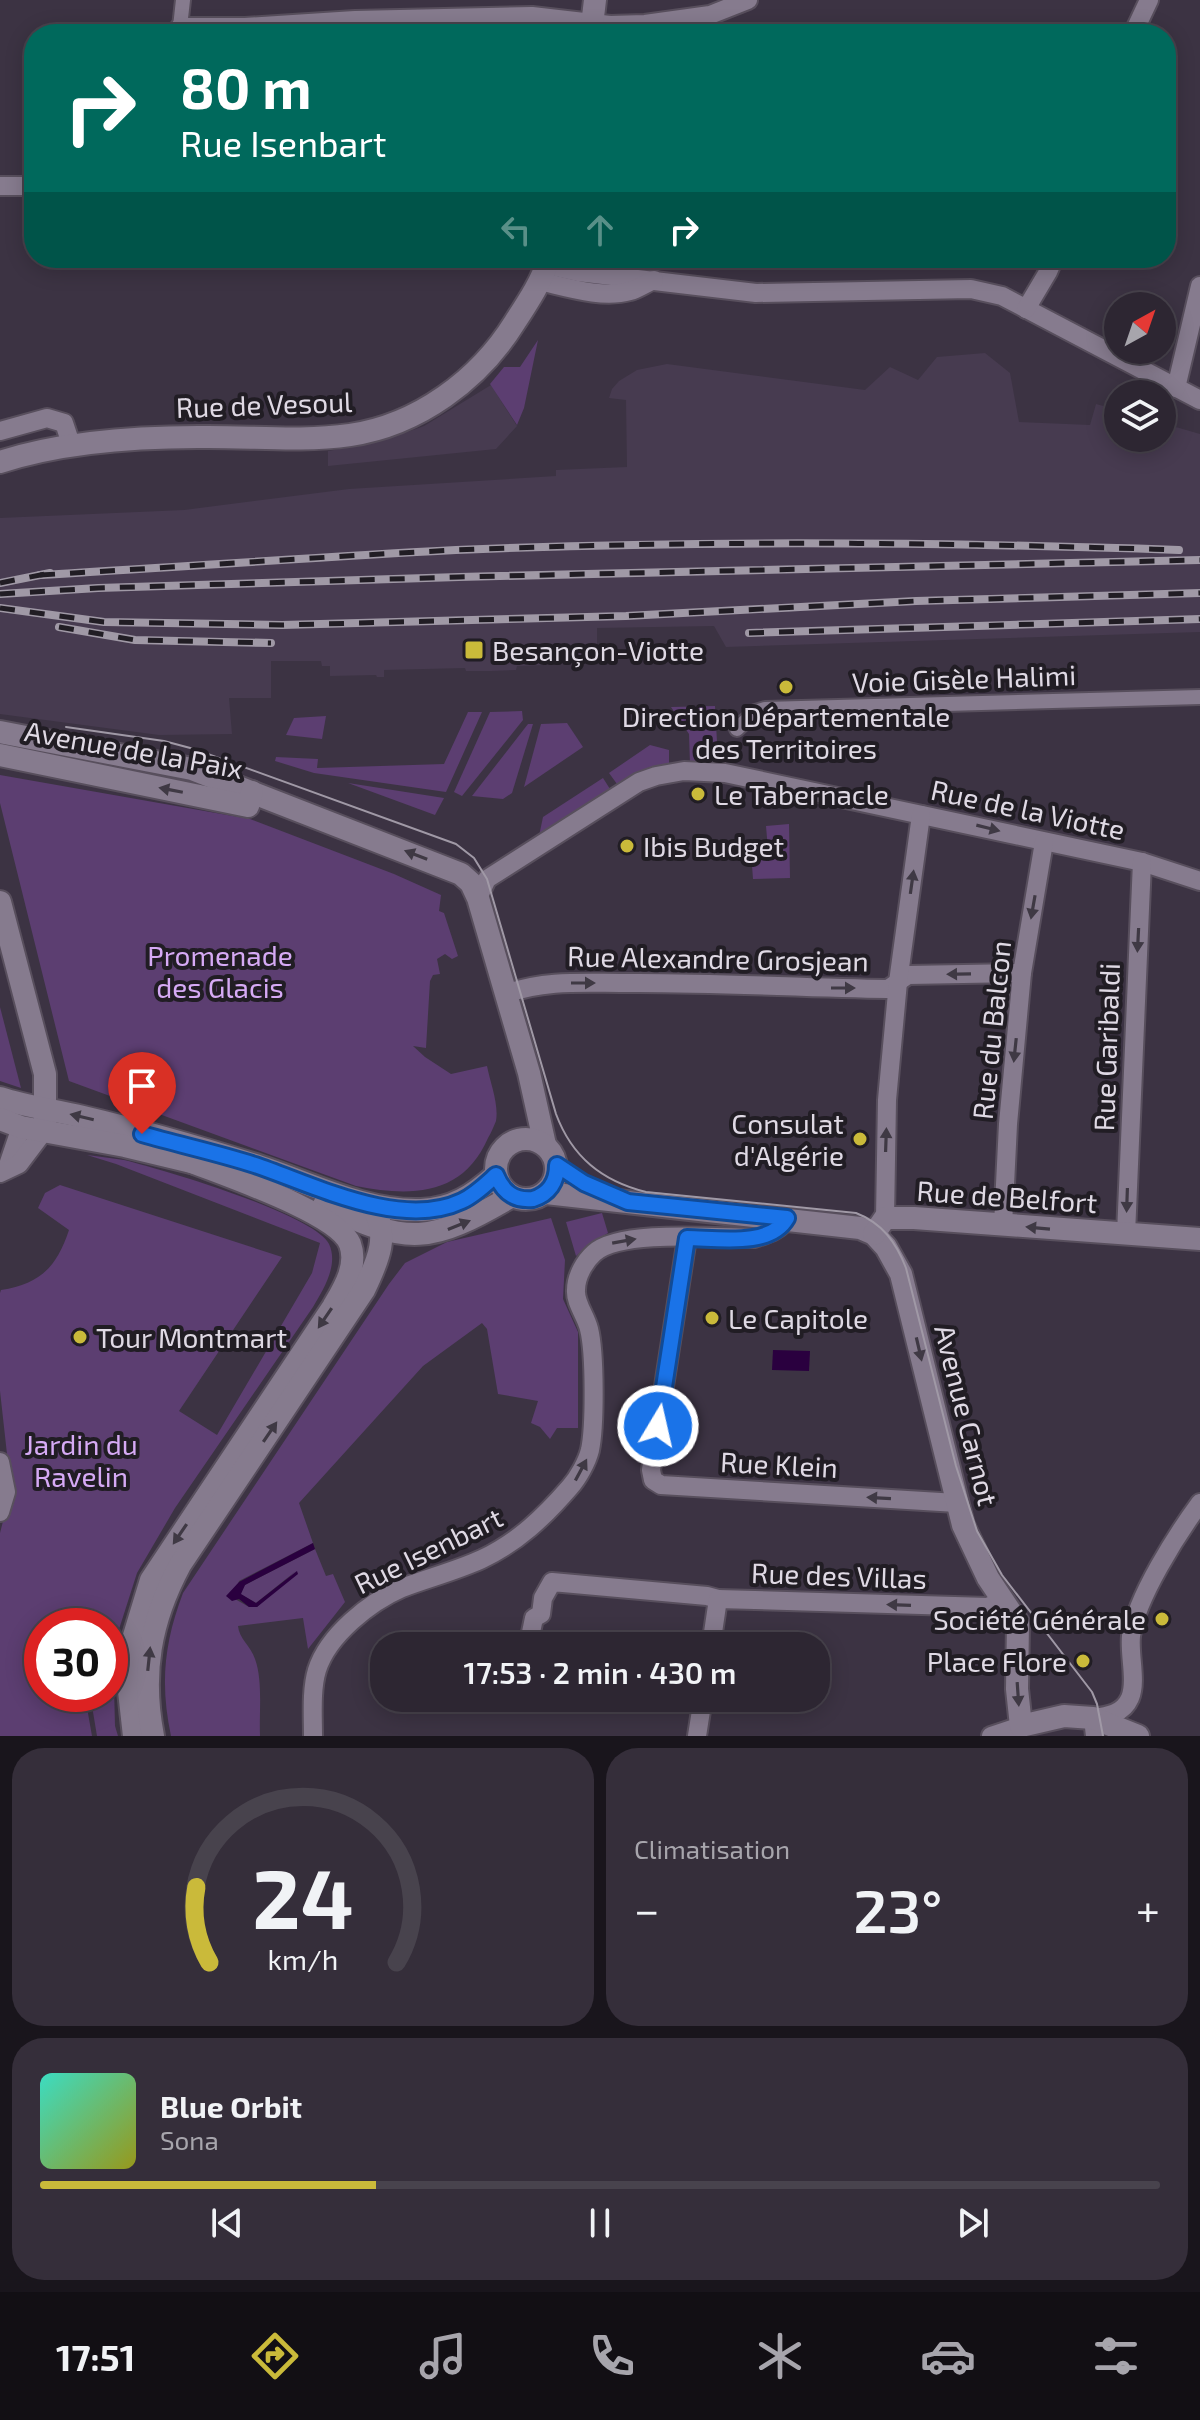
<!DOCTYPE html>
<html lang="fr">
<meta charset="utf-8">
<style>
body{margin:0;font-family:"Exo 2",sans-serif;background:#352e3a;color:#f1f3f6;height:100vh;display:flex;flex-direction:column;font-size:30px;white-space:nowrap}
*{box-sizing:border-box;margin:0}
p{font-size:26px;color:#a7a5ac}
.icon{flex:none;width:44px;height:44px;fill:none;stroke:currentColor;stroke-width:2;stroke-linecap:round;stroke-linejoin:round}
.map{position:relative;height:1736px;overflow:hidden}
.panel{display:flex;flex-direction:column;gap:12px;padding:12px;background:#19151c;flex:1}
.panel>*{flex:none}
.banner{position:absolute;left:24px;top:24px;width:1152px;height:244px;border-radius:32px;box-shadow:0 4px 20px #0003,0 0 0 2px #48434d;background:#00695c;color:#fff;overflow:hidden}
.needle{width:52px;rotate:40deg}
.fabs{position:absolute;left:1104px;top:292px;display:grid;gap:16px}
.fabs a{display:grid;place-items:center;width:72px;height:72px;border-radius:50%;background:#2d2632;box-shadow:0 4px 20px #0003,0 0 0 2px #48434d;font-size:40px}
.speed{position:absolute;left:24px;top:1608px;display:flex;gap:16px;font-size:40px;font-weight:700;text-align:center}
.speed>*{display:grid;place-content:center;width:104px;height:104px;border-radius:50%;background:#2d2632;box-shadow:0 4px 20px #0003,0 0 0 2px #48434d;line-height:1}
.speed .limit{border:12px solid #d22;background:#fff;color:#111}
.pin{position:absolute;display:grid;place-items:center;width:68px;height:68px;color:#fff;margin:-82px -34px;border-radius:50% 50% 50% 0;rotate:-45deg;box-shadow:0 0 8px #0007}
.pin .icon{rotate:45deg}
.me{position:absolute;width:88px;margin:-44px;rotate:9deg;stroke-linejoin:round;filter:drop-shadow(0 0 6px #0008)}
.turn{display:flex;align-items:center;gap:28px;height:168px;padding:0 24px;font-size:36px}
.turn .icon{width:104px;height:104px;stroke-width:2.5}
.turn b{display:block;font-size:56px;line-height:68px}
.lanes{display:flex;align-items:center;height:76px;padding:0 24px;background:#0003;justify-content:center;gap:40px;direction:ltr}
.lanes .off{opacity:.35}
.big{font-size:60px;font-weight:600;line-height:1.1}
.panel .tile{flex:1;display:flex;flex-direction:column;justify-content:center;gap:12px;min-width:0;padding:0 28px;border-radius:32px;background:#352e3a}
.panel .dial{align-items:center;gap:0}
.dial svg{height:208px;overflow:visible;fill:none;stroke:#48434d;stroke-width:7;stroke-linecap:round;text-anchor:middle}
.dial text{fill:#f1f3f6;stroke:none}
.song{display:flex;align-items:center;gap:24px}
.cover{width:96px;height:96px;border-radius:12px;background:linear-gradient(135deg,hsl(170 70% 55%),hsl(60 70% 35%))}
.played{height:8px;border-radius:4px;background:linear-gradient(90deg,#caba3a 30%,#48434d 30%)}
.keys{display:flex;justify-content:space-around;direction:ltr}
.heat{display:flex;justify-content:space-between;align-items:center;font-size:44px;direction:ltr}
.panel .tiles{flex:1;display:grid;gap:12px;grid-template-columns:1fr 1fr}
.tile:last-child{grid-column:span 2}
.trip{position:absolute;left:370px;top:1632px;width:460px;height:80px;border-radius:32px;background:#2d2632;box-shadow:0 4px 20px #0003,0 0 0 2px #48434d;font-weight:600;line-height:80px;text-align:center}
.dock{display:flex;height:128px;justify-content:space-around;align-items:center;background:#120f14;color:#a7a5ac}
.dock .icon{width:56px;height:56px}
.dock .current{color:#caba3a}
.dock b{font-size:36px;color:#f1f3f6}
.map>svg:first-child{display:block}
</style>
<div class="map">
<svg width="1200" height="1736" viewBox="0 0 1200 1736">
<rect width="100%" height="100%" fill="#3c3343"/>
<!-- built -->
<g fill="#473b50">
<polygon points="985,353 1010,373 1019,422 1090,425 1096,404 1118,410 1118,438 1162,438 1162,423 1200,434 1200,632 726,647 714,626 597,628 597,663 517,666 516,670 491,671 466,671 465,668 384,670 384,677 377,677 376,675 330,676 330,666 322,666 321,661 271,661 271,698 229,698 232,734 159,735 0,714 0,518 184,510 349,489 556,476 556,470 627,467 626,400 609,398 612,389 619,381 637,370 667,364 865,390 890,367 918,380 937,357"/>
<polygon points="491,385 517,426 496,449 328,466 328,451 379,442 424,426"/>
</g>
<!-- green -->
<g fill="#5c3e71">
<polygon points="538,340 524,408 517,425 490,384 504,367 520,367"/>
<polygon points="715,706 717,742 694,764 690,764 689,734 671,707"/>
<polygon points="522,711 523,720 462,796 454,792 490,712"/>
<polygon points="468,712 482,712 446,792 314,773 275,761 276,757 318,759 317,768 444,764"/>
<polygon points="326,716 322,739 286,735 294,718"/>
<polygon points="567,723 583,747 524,787 541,724"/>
<polygon points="528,724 533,724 512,793 503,799 472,796"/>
<polygon points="650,745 669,750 669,766 633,776 617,784 609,773"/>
<path d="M0,775L250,819L394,874L441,895L439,911L444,913L458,956L452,959L445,954L437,959L440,974L433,975L430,981L426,1048L413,1046L425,1057L451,1074L487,1066C490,1082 499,1104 496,1121C494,1126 491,1133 488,1138C463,1196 411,1197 356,1186L69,1081L0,803Z"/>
<polygon points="603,778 610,789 539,836 543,817"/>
<polygon points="348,783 444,798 435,815"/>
<polygon points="789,824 790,878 753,879 751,852 768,850 766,826"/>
<polygon points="0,1007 21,1088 0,1081"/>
<path d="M87,1155C100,1157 112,1158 124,1160C161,1169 314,1214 329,1244C339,1265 323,1290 313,1307L175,1508L137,1573L113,1648L115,1726L118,1736H97L92,1706L96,1698L110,1694V1626H42V1694H93L86,1702L92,1736H0V1533L11,1490L0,1391V1293L1,1290C41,1284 57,1266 69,1230L38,1208L45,1193L60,1185L282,1257L179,1411L217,1435L312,1273L320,1243L116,1164Z"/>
<polygon points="602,1213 608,1233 591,1243 576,1256 566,1222"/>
<path d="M551,1218L565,1260L563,1299L578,1332V1428H557L550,1439L540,1427L531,1423L538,1401L498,1394L487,1329L482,1323L423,1366L299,1503L313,1543L239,1581L235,1599L249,1607H257L296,1571L256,1603L240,1594L245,1585L315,1549L326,1576L333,1574L345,1602L308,1649L303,1618L238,1626C239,1639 251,1646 255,1659C263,1681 259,1712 260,1736H171C160,1684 164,1643 183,1593L389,1284L405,1263L447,1242Z"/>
</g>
<!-- water -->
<g fill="#2a003f">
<polygon points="773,1350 810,1351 809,1371 772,1370"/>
<polygon points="313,1543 315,1549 245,1585 241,1594 256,1603 297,1571 298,1574 257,1607 249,1607 239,1599 232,1601 226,1596 239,1582"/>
</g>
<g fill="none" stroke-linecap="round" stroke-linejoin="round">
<!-- pedestrian casing -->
<g stroke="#584f5d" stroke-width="18">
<g id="pedestrian">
<polyline points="180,27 183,0"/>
<polyline points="737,729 755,712 765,709 1200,697"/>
</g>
</g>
<!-- minor casing -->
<g stroke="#584f5d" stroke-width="22">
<g id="minor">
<polyline points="179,34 180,27 245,27 355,20 532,16 610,25 645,24 710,15 748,0"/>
<polyline points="1133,34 1149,0"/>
<polyline points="0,186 34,186"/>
<polyline points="547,265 578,272 756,293 971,289 1002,296 1200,400"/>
<path d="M539,281C566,287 602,299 630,291C638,289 646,283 654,280"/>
<polyline points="1026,309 1048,272 1054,258"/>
<polyline points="1176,388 1200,286"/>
<polyline points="0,431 47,418 64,423 72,447"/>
<polyline points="478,898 487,879 639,782 656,776 684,771 725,773 1142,862 1200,881"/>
<path d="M506,994C544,980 583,983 623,983C711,982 800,988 888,989L908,975L1022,973"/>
<polyline points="7,1168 21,1127"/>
<polyline points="0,1173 19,1164 44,1131"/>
<polyline points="885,1218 887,1100 898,982 921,815"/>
<polyline points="1003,1225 1008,1124 1022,973 1044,842"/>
<polyline points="1126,1234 1142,862"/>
<polyline points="687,1238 651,1470 653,1480 661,1485 957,1503"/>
<polyline points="0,1462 6,1492 0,1512"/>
<polyline points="531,1646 529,1642 534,1618 541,1614 543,1598 552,1582 707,1596 718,1599"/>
<polyline points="711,1646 718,1599 988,1607 1003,1600"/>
<path d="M313,1736C313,1715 311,1690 317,1670C328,1635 370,1602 402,1588C428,1578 456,1571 482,1559C518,1542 544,1517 570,1487C578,1478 587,1462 590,1450C595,1426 595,1353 589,1329C586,1316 575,1303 576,1290C576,1276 585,1261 594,1253C620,1229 718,1238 754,1238C766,1234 781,1230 787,1218"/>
<polyline points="697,1736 703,1698"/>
<polyline points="991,1736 1021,1726"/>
<path d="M1095,1736L1093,1718C1108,1716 1123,1714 1130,1698C1137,1681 1129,1655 1131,1636C1136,1598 1178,1533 1200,1503"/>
</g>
</g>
<!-- secondary casing -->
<g stroke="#584f5d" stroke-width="26">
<g id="secondary">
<polyline points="591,34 595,0"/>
<path d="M0,462C62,442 133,437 198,437C248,436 300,442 350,435C418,425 479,380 515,322C528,302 542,281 549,258"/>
<polyline points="0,732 192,769 461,874 471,883 478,898 529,1073 545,1145"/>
<polyline points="0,755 248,806 252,792"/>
<polyline points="0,902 45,1074 45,1122"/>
<path d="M0,1098C27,1107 55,1110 83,1117C138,1130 198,1147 252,1164C307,1181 363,1212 421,1210C453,1209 473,1195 496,1175"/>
<polyline points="0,1119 21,1127 125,1146 200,1164"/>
<circle cx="526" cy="1169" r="30"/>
<polyline points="546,1193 860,1228 874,1234 886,1247 901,1274 963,1525 988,1578 1018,1623 1017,1689 1021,1726 1064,1716 1093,1718 1138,1736"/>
<path d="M324,1205C409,1246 430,1244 512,1196"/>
<polyline points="874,1234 885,1218 914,1218 1200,1239"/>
<path d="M134,1736L128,1682L130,1649L151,1580L333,1307C344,1288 358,1266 350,1244C337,1212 221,1174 187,1160"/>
<path d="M153,1736C141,1674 150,1621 180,1565L364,1290C378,1261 391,1233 371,1205"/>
</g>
</g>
<!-- pedestrian -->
<use href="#pedestrian" stroke="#867b8e" stroke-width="14"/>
<!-- minor -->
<use href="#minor" stroke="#867b8e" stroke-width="18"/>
<!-- secondary -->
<use href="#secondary" stroke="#867b8e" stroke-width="22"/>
<!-- tram -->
<path stroke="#a099a6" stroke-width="2" d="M66,727L164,741L194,749L456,844L474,858L487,879L556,1114C572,1157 602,1181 646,1192L856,1213C882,1223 896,1242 906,1268L956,1466L977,1531L1002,1575L1092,1692L1097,1704L1103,1736"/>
<!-- rail casing -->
<g stroke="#a099a6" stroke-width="8">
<g id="rail">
<path d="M40,575C179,567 317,557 456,550C697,540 938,542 1179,550"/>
<polyline points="0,583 50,573"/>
<polyline points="0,594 98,588 459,577 1200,560"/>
<polyline points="0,608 104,622 282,625 626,616 916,601 1200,593"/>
<polyline points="59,627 135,640 271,643"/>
<polyline points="749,633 1200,619"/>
</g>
</g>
<!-- rail -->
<use href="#rail" stroke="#211d24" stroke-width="5" stroke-dasharray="15" stroke-linecap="butt"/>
</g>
<!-- one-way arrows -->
<defs><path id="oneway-solid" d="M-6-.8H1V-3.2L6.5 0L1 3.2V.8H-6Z" transform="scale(2)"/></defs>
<g fill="#3f3944">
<use href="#oneway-solid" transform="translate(171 790) rotate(-169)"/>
<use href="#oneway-solid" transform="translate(988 828) rotate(14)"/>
<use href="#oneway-solid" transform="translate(416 855) rotate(-159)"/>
<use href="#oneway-solid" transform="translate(912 882) rotate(-82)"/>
<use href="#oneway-solid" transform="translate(1033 907) rotate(100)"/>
<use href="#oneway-solid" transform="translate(1138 940) rotate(93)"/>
<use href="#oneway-solid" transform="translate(959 974) rotate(179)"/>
<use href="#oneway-solid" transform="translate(583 983)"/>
<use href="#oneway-solid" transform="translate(843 988)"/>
<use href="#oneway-solid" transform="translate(1015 1050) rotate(96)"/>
<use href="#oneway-solid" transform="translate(82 1117) rotate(-167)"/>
<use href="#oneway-solid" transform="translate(886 1140) rotate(-88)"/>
<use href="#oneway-solid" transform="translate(1127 1200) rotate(92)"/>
<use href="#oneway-solid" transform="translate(459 1225) rotate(-22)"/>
<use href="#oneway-solid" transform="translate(1038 1228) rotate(-175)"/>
<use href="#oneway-solid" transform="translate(624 1241) rotate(-10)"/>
<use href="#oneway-solid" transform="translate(325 1318) rotate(124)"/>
<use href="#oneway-solid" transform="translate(919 1349) rotate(77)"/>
<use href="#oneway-solid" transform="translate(270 1432) rotate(-56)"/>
<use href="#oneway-solid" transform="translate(581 1470) rotate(-62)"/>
<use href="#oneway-solid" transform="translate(879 1498) rotate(-177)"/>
<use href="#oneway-solid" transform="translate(180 1534) rotate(124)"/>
<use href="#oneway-solid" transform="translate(899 1605) rotate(-178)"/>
<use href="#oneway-solid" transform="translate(149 1659) rotate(-84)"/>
<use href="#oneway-solid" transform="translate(1018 1694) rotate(86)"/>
</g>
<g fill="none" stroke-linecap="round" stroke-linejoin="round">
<!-- route casing -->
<g stroke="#114b97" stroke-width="20">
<path id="route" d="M142,1134C180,1145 218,1153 255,1165C314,1185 401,1230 462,1201C475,1195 486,1184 496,1175C503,1192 514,1201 533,1199C549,1194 557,1182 557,1165L584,1183L628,1202L787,1218C770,1248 716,1238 687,1238L658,1426"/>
</g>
<!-- route -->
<use href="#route" stroke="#1a73e8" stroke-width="14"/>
</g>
<!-- markers -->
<g fill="#caba3a" stroke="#211d24" stroke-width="3">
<rect x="464" y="640" width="20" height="20" rx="4"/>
<circle cx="786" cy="687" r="8"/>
<circle cx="698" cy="794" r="8"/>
<circle cx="627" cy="846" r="8"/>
<circle cx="860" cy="1139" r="8"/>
<circle cx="712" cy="1318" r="8"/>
<circle cx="80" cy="1337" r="8"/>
<circle cx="1162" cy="1619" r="8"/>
<circle cx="1083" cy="1661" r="8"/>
</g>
<g text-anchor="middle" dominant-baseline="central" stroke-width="8" stroke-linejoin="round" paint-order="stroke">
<!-- street labels -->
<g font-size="28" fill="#dfd9e4" stroke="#211d24">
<text transform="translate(264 404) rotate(-2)">Rue de Vesoul</text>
<text transform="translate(964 678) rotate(-2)">Voie Gisèle Halimi</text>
<text transform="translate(134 749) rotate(10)">Avenue de la Paix</text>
<text transform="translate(1028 809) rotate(12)">Rue de la Viotte</text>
<text transform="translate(718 958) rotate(1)">Rue Alexandre Grosjean</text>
<text transform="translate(991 1030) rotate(-84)">Rue du Balcon</text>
<text transform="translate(1106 1047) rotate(-88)">Rue Garibaldi</text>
<text transform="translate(1007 1196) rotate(4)">Rue de Belfort</text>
<text transform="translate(967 1415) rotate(76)">Avenue Carnot</text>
<text transform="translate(779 1464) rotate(3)">Rue Klein</text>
<text transform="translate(428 1550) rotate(-26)">Rue Isenbart</text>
<text transform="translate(839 1575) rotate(2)">Rue des Villas</text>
</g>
<!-- poi labels -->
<g font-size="28" fill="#dfd9e4" stroke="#211d24" text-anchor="start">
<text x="492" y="650">Besançon-Viotte</text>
<text x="786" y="716" text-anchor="middle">Direction Départementale<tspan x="786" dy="32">des Territoires</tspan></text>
<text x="714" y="794">Le Tabernacle</text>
<text x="643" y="846">Ibis Budget</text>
<text x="844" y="1123" text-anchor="end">Consulat<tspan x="844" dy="32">d'Algérie</tspan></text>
<text x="728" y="1318">Le Capitole</text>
<text x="96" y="1337">Tour Montmart</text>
<text x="1146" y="1619" text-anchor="end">Société Générale</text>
<text x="1067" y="1661" text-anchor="end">Place Flore</text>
</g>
<!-- park labels -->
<g font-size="28" fill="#d6aaf5" stroke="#211d24">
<text x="220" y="955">Promenade<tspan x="220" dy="32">des Glacis</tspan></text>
<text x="81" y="1444">Jardin du<tspan x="81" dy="32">Ravelin</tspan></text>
</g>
</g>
</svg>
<div class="fabs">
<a><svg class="needle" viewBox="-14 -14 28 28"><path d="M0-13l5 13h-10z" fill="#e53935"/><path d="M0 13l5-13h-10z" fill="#a7a5ac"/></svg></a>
<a><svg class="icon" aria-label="layers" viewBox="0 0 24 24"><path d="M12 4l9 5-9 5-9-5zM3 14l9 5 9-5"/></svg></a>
</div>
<div class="speed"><div class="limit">30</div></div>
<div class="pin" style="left:142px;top:1134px;background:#d93025"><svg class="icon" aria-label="arrive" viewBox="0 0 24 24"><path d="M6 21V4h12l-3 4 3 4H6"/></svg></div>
<svg class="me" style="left:658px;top:1426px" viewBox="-20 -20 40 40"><circle r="17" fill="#1a73e8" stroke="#fff" stroke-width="3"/><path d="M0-11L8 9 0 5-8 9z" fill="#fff"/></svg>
<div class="trip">17:53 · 2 min · 430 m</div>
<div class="banner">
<div class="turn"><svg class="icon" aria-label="right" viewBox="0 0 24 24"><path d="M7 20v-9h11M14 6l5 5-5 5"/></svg><div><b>80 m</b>Rue Isenbart</div></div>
<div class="lanes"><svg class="icon off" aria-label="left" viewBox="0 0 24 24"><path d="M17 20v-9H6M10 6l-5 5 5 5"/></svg><svg class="icon off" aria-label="ahead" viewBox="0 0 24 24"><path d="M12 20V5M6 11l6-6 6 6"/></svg><svg class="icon" aria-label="right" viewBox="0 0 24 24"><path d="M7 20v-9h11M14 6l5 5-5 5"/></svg></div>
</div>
</div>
<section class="panel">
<div class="tiles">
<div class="tile dial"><svg viewBox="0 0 100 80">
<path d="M14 69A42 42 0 1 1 86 69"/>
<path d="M14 69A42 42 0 0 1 9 40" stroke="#caba3a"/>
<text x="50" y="56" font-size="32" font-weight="700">24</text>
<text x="50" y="72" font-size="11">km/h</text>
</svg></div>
<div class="tile"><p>Climatisation</p>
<div class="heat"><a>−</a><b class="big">23°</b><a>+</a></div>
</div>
<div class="tile">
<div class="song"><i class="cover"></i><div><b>Blue Orbit</b><p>Sona</p></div></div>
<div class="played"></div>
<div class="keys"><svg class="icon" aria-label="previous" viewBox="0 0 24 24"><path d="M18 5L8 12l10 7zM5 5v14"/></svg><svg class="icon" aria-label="pause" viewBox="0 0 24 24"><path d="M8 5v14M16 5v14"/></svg><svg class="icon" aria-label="next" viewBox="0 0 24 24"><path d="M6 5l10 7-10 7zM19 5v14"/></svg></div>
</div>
</div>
</section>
<nav class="dock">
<b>17:51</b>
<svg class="icon current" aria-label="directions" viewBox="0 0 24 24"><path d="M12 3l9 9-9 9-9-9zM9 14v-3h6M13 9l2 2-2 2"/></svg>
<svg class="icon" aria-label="music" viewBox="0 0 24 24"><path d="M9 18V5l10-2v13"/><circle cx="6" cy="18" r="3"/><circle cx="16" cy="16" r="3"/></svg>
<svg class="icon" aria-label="phone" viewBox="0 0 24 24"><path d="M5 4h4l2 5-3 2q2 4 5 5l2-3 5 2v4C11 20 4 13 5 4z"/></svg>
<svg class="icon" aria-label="climate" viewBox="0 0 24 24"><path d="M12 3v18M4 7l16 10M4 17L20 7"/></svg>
<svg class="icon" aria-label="car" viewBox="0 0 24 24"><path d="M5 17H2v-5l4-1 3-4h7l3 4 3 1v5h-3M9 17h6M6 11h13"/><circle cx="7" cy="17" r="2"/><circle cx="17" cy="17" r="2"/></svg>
<svg class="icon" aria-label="filters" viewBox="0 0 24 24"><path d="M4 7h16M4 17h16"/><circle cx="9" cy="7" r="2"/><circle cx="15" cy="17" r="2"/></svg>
</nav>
